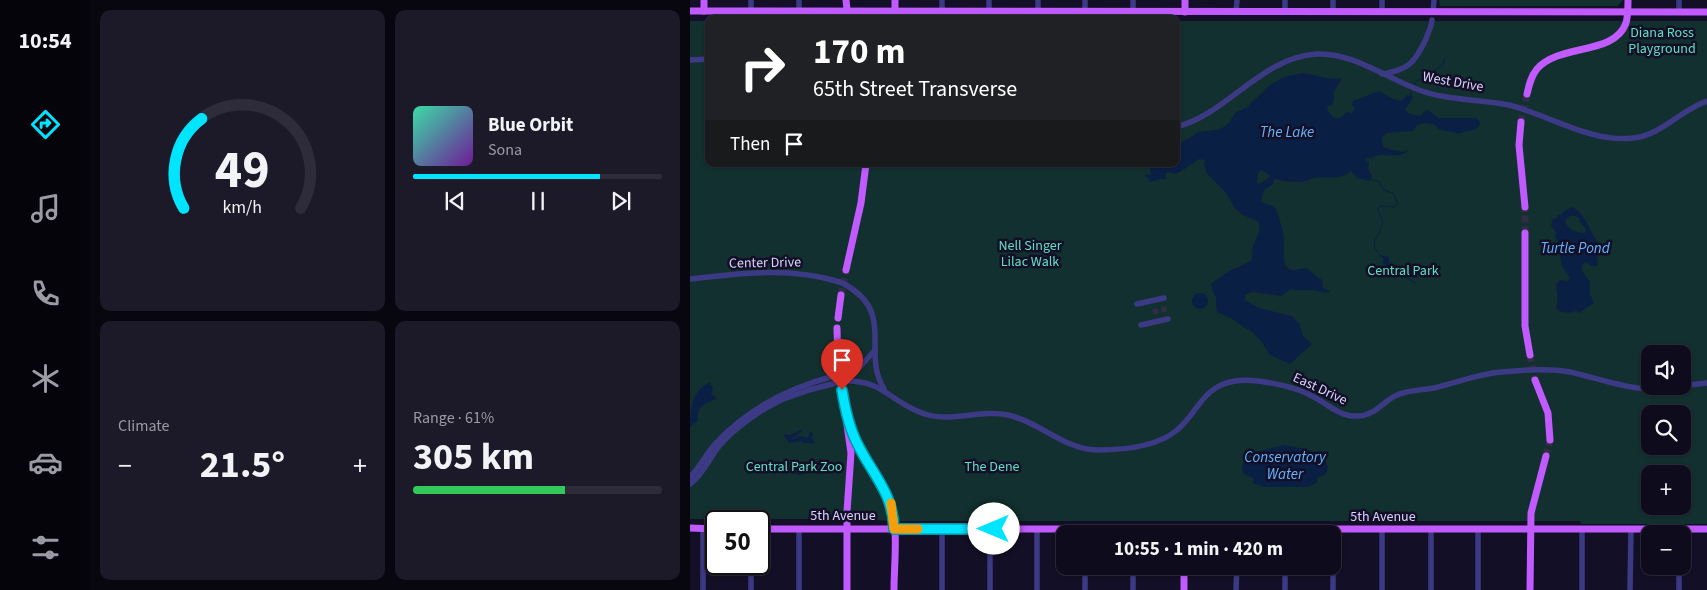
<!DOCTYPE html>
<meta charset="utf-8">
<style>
body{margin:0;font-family:"Source Sans 3",sans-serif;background:#1c1929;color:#f1f3f6;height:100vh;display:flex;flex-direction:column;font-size:19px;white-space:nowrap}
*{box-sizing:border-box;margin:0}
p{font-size:16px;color:#9b9ba3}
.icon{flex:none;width:28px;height:28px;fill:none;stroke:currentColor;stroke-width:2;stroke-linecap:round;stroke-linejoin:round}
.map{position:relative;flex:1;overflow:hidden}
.sheet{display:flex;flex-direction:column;gap:10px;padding:10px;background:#08060f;width:600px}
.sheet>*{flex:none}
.guide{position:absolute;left:15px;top:15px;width:475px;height:152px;border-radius:10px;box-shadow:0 1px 4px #0004,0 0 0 1px #2e2b3b;background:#202124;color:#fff;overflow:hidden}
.tools{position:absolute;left:951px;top:345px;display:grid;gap:10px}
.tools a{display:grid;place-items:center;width:50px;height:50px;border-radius:10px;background:#0e0b1c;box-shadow:0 1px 4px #0004,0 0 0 1px #2e2b3b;font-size:25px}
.speed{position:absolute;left:15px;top:510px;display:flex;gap:10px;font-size:25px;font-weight:700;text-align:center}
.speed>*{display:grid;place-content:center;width:65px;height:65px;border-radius:50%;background:#0e0b1c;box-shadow:0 1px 4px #0004,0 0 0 1px #2e2b3b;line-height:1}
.speed .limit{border:2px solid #111;border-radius:8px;background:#fff;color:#111}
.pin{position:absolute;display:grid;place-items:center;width:42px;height:42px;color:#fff;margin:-51px -21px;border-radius:50% 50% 50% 0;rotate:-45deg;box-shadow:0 0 5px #0007}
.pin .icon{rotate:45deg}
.me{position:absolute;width:55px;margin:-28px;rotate:270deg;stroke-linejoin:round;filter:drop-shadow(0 0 4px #0008)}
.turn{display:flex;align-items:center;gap:18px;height:105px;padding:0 25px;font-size:22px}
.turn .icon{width:65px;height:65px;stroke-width:2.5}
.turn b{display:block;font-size:35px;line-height:42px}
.then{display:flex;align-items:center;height:48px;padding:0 25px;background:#0003;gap:10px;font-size:19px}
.big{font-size:38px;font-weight:700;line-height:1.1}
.sheet .card{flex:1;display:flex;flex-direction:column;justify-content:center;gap:8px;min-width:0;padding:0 18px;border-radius:10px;background:#1c1929}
.sheet .dial{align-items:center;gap:0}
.dial svg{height:130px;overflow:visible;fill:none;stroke:#2e2b3b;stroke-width:7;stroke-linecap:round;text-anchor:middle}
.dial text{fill:#f1f3f6;stroke:none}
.song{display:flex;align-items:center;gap:15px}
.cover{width:60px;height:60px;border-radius:8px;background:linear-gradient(135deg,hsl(160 70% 55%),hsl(280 70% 35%))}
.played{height:5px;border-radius:2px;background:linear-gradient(90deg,#00e5ff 75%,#2e2b3b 75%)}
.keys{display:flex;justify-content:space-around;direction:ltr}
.heat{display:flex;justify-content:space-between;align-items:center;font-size:28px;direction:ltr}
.charge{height:8px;border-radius:4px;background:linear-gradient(90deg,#34c759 61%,#2e2b3b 0)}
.sheet .tiles{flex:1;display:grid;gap:10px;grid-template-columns:repeat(2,1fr)}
.trip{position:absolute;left:366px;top:525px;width:285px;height:50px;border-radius:10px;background:#0e0b1c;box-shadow:0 1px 4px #0004,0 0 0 1px #2e2b3b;font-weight:700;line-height:50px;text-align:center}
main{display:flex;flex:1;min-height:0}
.dock{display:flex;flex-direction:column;width:90px;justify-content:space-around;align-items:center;background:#06040b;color:#9b9ba3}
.dock .icon{width:35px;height:35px}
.dock .on{color:#00e5ff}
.dock b{font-size:22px;color:#f1f3f6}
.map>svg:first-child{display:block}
</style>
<main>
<nav class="dock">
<b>10:54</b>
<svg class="icon on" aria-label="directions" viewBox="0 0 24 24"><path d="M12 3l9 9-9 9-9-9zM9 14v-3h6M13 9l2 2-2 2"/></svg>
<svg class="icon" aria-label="music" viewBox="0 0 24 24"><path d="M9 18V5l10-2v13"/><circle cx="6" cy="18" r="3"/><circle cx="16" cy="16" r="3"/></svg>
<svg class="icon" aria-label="phone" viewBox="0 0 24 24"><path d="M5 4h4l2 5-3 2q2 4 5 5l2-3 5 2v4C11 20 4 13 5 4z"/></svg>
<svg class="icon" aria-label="climate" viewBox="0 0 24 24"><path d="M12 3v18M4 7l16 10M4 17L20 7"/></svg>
<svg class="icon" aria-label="car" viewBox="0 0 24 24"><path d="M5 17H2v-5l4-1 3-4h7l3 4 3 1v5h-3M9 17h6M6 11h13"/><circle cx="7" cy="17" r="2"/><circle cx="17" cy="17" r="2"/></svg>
<svg class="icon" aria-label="filters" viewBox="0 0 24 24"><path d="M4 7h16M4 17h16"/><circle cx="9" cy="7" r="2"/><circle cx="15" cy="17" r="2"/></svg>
</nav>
<section class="sheet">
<div class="tiles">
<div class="card dial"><svg viewBox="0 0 100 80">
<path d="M14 69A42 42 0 1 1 86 69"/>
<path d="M14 69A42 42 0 0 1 25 14" stroke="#00e5ff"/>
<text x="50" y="56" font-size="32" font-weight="700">49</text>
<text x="50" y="72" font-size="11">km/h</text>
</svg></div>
<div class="card">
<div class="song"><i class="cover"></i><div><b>Blue Orbit</b><p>Sona</p></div></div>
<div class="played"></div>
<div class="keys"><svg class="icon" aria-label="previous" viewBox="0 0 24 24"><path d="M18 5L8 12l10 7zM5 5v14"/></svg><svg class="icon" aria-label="pause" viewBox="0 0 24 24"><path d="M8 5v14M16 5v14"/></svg><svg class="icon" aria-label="next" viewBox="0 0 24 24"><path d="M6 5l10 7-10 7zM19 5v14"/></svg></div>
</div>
<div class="card"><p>Climate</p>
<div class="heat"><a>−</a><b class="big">21.5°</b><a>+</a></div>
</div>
<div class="card"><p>Range · 61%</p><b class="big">305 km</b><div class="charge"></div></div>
</div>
</section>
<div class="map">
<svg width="1017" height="590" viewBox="0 0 1017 590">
<rect width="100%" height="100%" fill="#130f26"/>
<!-- green -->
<g fill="#12302f" fill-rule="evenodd">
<polygon points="749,0 933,0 928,6 750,6"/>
<path d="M0,21H19V164H486V21H1017V524H891L890,521H202L160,519H0ZM960,354H992V386H960ZM960,414H992V446H960ZM960,474H992V506H960Z"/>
</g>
<!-- water -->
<g fill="#0a1f44" fill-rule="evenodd">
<path d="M612,73C626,74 637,81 652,78L644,92V100L642,105L638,106L637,110L644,118H650L656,112L662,113L665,108L662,106L663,101L689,91L703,99L711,101L717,95L723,96L721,101L715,110L720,114L731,116L734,111L738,110L748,118H786L791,123L786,129L768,134C761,129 750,134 745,125C737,122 726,122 723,131L696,133L692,138L693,147C700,150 706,150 713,152L719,149C706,164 698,147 680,159L678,157L675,160L679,162L678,169L682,176L680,181L667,178L661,171C651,181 636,176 624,178C617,179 623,178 617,181C610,183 592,181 586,179L584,180L583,184L574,190L571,202C576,205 582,204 585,208C588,212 592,228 593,233C596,243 589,266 601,270C606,271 612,268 617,268L627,277L632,280L633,288L640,291L639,292C631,294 629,290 622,290C615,290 609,291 601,289L591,296L562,292L555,295V300L569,308L602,316L609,323L613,336L622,344L600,364L580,355L571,341L559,329L558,330L541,318L527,312L526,304V297L523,292L521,284L539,271L559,262L562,259L563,246L570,229L569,222L553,215L545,208L536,193L517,174L514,164L515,160L509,159L490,172L484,174L481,172L476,173V179H470L460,182L458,178L454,176L456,174L461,175L460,168L463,164H486V146L509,132L526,130L534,127L539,123L545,113L557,107L580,85L594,77ZM571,170L581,176L569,184L567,183L568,173Z"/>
<path d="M882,207C894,210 902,237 911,247L907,260L908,265L903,267L896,262L892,265V271L900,282V294L904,303L889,313L885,311C880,314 870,313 866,308L868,299L866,285L870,280L877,281L880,278L872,266L867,240L864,235L867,233L861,226L862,222L861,220L867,218L868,215H871L873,212ZM880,216H886L889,218L890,222L896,229L895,233C887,233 876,229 875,220Z"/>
<polygon points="689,255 699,257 699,263 702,268 710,275 704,275 700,268 693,263 693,258"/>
<circle cx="510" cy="301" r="8"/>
<path d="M20,382L23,389L21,394L27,398C16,405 6,404 8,420L0,427C0,409 2,391 20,382Z"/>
<polygon points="113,429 111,432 101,439 104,439 108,436 118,438 120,431 123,434 122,438 125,443 113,443 111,441 99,443 93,434 100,435"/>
<path d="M594,445L615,449L627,453V458C636,459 640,466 636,474L627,478V483L617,487H574L563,483V478L554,474C549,465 555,460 563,458V453Z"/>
<circle cx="109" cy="469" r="6"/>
</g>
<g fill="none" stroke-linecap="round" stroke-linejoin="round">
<!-- stream -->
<g stroke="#0a1f44" stroke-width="1">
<polyline points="723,86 727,80 738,79 745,70 752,66 755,58"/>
<polyline points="720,95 722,90"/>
<path d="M682,180L688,181L694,190L703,193L708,204L704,207L691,206L688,208V212C697,221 690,233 684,241L685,248L689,254"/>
<path d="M711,275C717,276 719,281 726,283"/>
</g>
<!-- minor-tunnel -->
<polyline stroke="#312d47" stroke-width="5.5" stroke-dasharray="5.5 3" stroke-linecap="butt" points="463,312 479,308"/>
<!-- major-tunnel -->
<g stroke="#312d47" stroke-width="7" stroke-dasharray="7 3.5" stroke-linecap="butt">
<polyline points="831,122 837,94"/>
<polyline points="835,233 835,207"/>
<polyline points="151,295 156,270"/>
<polyline points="840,355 845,380"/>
<polyline points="856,456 860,440"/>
</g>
<!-- minor -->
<g stroke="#3d3a85" stroke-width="5.5">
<polyline points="109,0 109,12"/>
<polyline points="443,0 443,12"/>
<polyline points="595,0 595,12"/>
<polyline points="692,0 692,12"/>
<polyline points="989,0 989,12"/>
<polyline points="61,12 61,0"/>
<polyline points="252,12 252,0"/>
<polyline points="299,12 299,0"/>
<polyline points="348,12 348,0"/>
<polyline points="395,12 395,0"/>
<polyline points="546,12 547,0"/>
<polyline points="643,12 643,0"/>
<polyline points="743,12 744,0"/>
<polyline points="0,60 19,59"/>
<path d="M692,74C719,70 725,62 736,39C738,32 742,26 742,20"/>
<path d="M486,127C538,114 570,58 626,54C663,52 696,78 729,90C758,101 790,99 819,105C859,115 901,143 943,138C972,135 990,110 1017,101"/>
<path d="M0,279C49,273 101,267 150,282"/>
<path d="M156,285C206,314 171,352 194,389"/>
<polyline points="447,304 474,298"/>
<polyline points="451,325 478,319"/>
<polyline points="154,374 169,368 185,350"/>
<path d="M156,381C194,380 202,404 235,414C262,423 290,409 318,415C350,422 373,449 407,450C432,450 467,447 487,430C508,413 512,386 545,381C565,378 604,386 622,396C636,403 650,417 667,416C685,416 693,401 707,395C718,390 732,390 744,388C766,383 788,374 811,372C834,370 858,368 880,372C903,377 925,385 948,388C972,390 994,385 1017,383"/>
<polyline points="91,400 119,390 146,383"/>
<path d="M0,477C10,467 16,454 25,444C57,409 99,388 144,376"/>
<path d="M0,484C14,474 20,456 31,444C43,430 59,419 74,409"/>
<polyline points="252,529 252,590"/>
<polyline points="347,529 347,590"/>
<polyline points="643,529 643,590"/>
<polyline points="692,529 692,590"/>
<polyline points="741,529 741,590"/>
<polyline points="61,564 61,590"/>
<polyline points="395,566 395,590"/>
<polyline points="13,590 13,528"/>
<polyline points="109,590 109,529"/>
<polyline points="300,590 300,529"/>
<polyline points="443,590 443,566"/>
<polyline points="546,590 547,566"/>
<polyline points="595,590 595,566"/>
<polyline points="788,590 788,529"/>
<polyline points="892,590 892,529"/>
<polyline points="940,590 941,529"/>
<polyline points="989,590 989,566"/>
</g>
<!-- major -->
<g stroke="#c25bff" stroke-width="7">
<polyline points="14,0 14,11"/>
<polyline points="156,0 158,19"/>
<polyline points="205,0 205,19"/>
<polyline points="495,0 495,12"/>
<polyline points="0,11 1017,12"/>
<path d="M837,94C839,85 841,76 847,69C870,43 924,56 936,23C938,16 938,8 938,0"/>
<polyline points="831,122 829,145 835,207"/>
<polyline points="835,233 835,326 840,355"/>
<polyline points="156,270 171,203 176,164"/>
<polyline points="148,318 151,295"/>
<polyline points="147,328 148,367"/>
<polyline points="845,380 858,413 860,440"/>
<polyline points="152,390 161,453 157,512 157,590"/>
<path d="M161,428C170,452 187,470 197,493C210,522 204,559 204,590"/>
<polyline points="0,528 26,529"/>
<polyline points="69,529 1017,529"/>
<polyline points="494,566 494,590"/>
<polyline points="840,590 841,513 856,456"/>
</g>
<!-- minor-bridge -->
<g stroke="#3d3a85" stroke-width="5.5">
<polyline points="150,282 156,285"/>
<polyline points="144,376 154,374"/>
<polyline points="146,383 156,381"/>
<polyline points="74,409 91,400"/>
</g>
</g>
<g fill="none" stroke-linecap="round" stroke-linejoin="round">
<!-- route casing -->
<g stroke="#0095a6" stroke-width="12">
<path id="route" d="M152,390C155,409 159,428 168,445C183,475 203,493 204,529H304"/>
</g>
<!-- route -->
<use href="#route" stroke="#00e5ff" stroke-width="9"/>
<!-- slow -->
<polyline stroke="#f59e0b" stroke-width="9" points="201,503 204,529 228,529"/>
</g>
<g text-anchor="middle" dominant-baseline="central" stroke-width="5" stroke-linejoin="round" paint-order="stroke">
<!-- park labels -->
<g font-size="14" fill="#5fe0c0" stroke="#130f26">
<text x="972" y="33">Diana Ross<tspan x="972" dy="16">Playground</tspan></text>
<text x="340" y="246">Nell Singer<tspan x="340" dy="16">Lilac Walk</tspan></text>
<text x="713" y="271">Central Park</text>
<text x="104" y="467">Central Park Zoo</text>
<text x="302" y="467">The Dene</text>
</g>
<!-- street labels -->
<g font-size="14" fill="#d9d4ff" stroke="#130f26">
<text transform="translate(763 82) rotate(10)">West Drive</text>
<text transform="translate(75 263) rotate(-1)">Center Drive</text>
<text transform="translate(630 389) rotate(25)">East Drive</text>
<text x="153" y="516">5th Avenue</text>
<text x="693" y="517">5th Avenue</text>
</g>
<!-- water labels -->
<g font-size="15" font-style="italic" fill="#62b6ff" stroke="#130f26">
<text x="597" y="132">The Lake</text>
<text x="885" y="248">Turtle Pond</text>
<text x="595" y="457">Conservatory<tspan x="595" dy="17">Water</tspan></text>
</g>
</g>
</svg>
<div class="tools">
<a><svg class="icon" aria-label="sound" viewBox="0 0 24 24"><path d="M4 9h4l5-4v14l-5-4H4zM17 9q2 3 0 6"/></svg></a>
<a><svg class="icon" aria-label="search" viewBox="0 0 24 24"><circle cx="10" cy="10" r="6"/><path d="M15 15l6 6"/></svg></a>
<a>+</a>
<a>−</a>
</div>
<div class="speed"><div class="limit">50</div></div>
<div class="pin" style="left:152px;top:390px;background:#d93025"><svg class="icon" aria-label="arrive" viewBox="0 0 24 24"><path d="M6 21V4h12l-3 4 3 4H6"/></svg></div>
<svg class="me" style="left:304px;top:529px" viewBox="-20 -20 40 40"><circle r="19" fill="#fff"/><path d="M0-13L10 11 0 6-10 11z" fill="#00e5ff"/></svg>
<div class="trip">10:55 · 1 min · 420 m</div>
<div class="guide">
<div class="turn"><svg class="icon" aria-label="right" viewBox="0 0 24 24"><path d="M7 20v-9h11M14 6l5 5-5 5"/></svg><div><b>170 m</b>65th Street Transverse</div></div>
<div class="then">Then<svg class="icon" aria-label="arrive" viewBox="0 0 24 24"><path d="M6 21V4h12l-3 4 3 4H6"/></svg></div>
</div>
</div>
</main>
